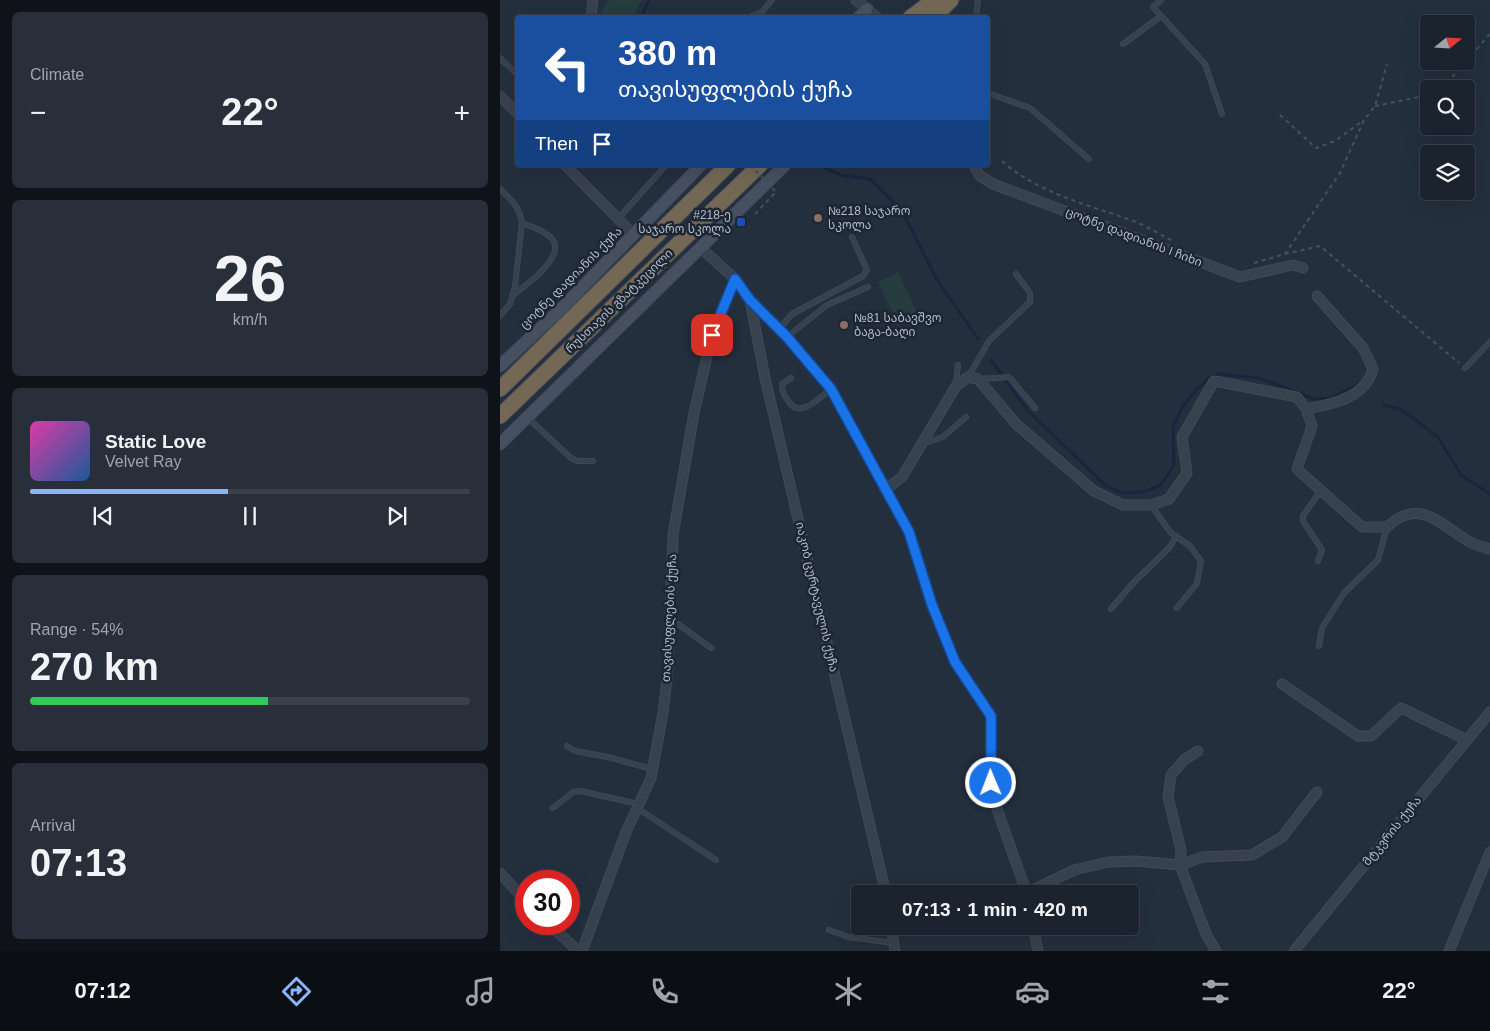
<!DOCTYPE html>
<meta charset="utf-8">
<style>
body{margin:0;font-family:Helvetica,"Noto Sans Georgian",sans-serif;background:#282f3a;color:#f1f3f6;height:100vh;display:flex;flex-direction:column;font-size:19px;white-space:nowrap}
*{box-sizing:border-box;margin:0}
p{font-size:16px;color:#a0a4aa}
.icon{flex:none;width:28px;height:28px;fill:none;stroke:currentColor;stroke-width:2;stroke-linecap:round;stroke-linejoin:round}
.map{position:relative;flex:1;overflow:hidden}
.panel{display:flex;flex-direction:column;gap:12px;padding:12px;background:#0f1319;width:500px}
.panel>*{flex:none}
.hud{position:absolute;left:15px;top:15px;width:475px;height:152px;border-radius:5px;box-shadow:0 5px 20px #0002,0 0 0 1px #39404a;background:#1a4fa0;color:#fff;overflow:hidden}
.needle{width:32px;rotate:72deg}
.tools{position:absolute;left:920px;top:15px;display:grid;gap:10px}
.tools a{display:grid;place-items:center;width:55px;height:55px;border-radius:5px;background:#1b232e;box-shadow:0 5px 20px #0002,0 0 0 1px #39404a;font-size:25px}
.speed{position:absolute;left:15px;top:870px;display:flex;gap:10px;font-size:25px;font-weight:700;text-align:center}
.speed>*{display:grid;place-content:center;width:65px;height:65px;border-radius:50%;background:#1b232e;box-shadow:0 5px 20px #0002,0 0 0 1px #39404a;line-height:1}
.speed .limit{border:8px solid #d22;background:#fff;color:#111}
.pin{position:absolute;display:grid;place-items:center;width:42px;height:42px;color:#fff;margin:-21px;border-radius:10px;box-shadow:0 2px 8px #0006}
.me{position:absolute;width:55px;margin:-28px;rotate:359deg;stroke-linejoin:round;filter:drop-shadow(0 0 4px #0008)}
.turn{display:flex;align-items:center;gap:18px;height:105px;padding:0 20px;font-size:22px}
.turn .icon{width:65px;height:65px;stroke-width:2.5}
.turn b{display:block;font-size:35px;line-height:42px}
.then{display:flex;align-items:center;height:48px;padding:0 20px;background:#0003;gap:10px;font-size:19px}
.big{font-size:38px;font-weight:700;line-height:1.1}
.panel .widget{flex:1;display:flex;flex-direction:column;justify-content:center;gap:8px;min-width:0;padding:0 18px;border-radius:8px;background:#282f3a}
.panel .dial{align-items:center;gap:0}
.dial b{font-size:65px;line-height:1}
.song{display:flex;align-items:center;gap:15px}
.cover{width:60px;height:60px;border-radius:8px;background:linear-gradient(135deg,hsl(320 70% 55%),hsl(210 70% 35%))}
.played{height:5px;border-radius:2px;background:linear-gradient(90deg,#8ab4f8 45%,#39404a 45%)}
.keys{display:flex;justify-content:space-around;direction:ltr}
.heat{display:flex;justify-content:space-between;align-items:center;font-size:28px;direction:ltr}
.charge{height:8px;border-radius:4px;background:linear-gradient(90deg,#34c759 54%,#39404a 0)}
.trip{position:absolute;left:351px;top:885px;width:288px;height:50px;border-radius:5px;background:#1b232e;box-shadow:0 5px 20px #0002,0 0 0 1px #39404a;font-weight:700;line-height:50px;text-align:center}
.menu{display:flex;height:80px;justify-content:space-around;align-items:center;background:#0b0e12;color:#a0a4aa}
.menu .icon{width:35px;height:35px}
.menu .current{color:#8ab4f8}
.menu b{font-size:22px;color:#f1f3f6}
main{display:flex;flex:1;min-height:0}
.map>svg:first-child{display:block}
</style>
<main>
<section class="panel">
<div class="widget"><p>Climate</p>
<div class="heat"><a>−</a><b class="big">22°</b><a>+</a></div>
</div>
<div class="widget dial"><b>26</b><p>km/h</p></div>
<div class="widget">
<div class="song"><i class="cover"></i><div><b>Static Love</b><p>Velvet Ray</p></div></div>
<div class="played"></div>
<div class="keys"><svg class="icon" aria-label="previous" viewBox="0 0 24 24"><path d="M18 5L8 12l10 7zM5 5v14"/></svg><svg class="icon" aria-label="pause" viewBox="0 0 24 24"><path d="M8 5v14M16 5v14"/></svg><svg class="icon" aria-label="next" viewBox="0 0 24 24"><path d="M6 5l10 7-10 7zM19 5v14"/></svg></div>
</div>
<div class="widget"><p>Range · 54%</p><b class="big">270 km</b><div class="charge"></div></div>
<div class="widget"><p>Arrival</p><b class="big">07:13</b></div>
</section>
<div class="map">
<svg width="990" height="951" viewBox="0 0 990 951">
<rect width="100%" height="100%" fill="#242f3e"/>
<!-- green -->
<g fill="#263c3f">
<polygon points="109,0 142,0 133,17 98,17"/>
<polygon points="398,272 418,314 398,324 378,282"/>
</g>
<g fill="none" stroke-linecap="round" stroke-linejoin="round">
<!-- stream -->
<g stroke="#17263c" stroke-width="3">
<polyline points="141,18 149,0"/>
<polyline points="319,165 341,175 370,179 402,211 436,278 478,339"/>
<polyline points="491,360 528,411 605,485 622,493 643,492 661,485 674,465 673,427 681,409 697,389 709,378 718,374 759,378 814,399 831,398 859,384"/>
<polyline points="884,405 902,410 938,437 961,475 990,494"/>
</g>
<!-- lane casing -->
<g stroke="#414a57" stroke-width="6">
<g id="lane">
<polyline points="661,0 653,7 705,64 722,114"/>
<polyline points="247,18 262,12 272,0"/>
<polyline points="476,18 478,0"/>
<polyline points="623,44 661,16"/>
<polyline points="0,58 18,75"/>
<polyline points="488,93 530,108 589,159"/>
<path d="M0,189C11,199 20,208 22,223L15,286L10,304L0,316"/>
<polyline points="118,219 166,165"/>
<path d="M12,296C25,286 65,258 53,240C46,231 32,227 22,223"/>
<polyline points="279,329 292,314 363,276 367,270 352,237"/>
<polyline points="287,337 327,305 368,287"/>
<polyline points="965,368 990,342"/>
<polyline points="468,377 489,341 530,302 530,293 516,274"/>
<path d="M291,378L282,384C282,392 284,395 289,402C300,419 319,398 331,389"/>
<polyline points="480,379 509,377 535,408"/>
<polyline points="456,384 458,365"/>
<polyline points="28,418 71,458 77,461 93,461"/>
<polyline points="422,444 443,437 466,417"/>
<polyline points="651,505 671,533 690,546 701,561 697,583 677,608"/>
<polyline points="818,561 822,550 803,521 803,516 821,490"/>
<polyline points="611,609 633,583 670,547 676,536"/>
<polyline points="171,619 211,648"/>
<polyline points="819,646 822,628 844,593 878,560 887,527"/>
<polyline points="67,746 75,751 108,757 152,769"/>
<polyline points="53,808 73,792 80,791 139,804"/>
<polyline points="137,808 216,860"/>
<polyline points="329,930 349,937 393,943"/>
</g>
</g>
<!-- street casing -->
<g stroke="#414a57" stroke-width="11">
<g id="street">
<polyline points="356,0 378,18"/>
<polyline points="91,18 93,0"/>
<polyline points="0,96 18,114"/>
<polyline points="65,165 134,235"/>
<polyline points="474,165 479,175 493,184 740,277 793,265 803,268"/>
<polyline points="201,248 235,279 250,300 287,337 331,389 409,532 432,605 455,662 491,716 492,795 527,894"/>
<polyline points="250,300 265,378 386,894"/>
<path d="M806,409C833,404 865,398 873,369L863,348L817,296"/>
<path d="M385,490L402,477L456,386L468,377L478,379L516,424L594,491L623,505H651L669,499L687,473L682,437L714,381L797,397L806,409L812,426L797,469L862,527H887C918,497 940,524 968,541C975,545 983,547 990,549"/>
<polyline points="782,684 858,736 871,736 901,708 967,740"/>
<polyline points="698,751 684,760 671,775 668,797 681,850 680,865 706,934 716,951"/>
<polyline points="0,873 26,901"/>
<polyline points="527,893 574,870 608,862 636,861 680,865 702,857 752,855 782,837 817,792"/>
<polyline points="49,924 78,951"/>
<polyline points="391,926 395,951"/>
<polyline points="533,926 538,951"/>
<polyline points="82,951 126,832 151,778 163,713 168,670 173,535 194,413 212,335 235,279"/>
<polyline points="794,951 990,712"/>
<polyline points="949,951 990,852"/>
</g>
</g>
<!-- secondary casing -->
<g stroke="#414a57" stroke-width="13">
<g id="secondary">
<polyline points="358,18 367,9"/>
<polyline points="0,366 62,308 201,165"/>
<polyline points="0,444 285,165"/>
</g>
</g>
<!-- highway casing -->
<g stroke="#434c59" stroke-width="17">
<g id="highway">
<polyline points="410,18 434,0"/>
<polyline points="433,18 451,0"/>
<polyline points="0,389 228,165"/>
<polyline points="0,416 260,165"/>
</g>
</g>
<!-- path -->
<g stroke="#3f5557" stroke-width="2" stroke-dasharray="4 4" stroke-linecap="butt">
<polyline points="966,61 990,34"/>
<polyline points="942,89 966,61"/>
<polyline points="875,106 929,95"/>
<polyline points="780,115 816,148 835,141 864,120"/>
<path d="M502,161C539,194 590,205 636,222C648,227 659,234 671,240"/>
<polyline points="255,214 276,192"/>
<polyline points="785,254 820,246 959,363"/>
<polyline points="754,263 785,254 840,173 864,120 875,106 887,64"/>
</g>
<!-- lane -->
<use href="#lane" stroke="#38414e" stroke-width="4.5"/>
<!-- street -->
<use href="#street" stroke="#38414e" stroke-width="9"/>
<!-- secondary -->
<use href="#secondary" stroke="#465061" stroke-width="11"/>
<!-- highway -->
<use href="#highway" stroke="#746855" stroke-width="15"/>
<!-- path-bridge -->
<polyline stroke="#3f5557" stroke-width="2" stroke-dasharray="4 4" stroke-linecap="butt" points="250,165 276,192"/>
</g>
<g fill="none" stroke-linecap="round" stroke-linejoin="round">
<!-- route casing -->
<g stroke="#114b97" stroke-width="12">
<polyline id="route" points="212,335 235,279 250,300 287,337 331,389 409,532 432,605 455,662 491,716 491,783"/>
</g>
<!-- route -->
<use href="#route" stroke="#1a73e8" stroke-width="9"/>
</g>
<!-- markers -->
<g fill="#8d6e63" stroke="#1d2633" stroke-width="2">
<circle cx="318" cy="218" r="5"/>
<circle cx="344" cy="325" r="5"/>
</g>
<rect fill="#1a4fb4" stroke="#1d2633" stroke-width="2" x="236" y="217" width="10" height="10" rx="2.5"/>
<g text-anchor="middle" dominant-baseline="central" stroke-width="5" stroke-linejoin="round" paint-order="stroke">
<!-- poi labels -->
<g font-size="12" fill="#b4bcc9" stroke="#1d2633" text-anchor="start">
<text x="328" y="211">№218 საჯარო<tspan x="328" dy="14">სკოლა</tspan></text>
<text x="231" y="215" text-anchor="end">#218-ე<tspan x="231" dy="14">საჯარო სკოლა</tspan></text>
<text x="354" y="318">№81 საბავშვო<tspan x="354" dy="14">ბაგა-ბაღი</tspan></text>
</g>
<!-- street labels -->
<g font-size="12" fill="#b4bcc9" stroke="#1d2633">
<text transform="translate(634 237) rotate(21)">ცოტნე დადიანის I ჩიხი</text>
<text transform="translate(71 278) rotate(-45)">ცოტნე დადიანის ქუჩა</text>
<text transform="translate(119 301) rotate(-44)">რუსთავის გზატკეცილი</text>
<text transform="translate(317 597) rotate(77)">იაკობ ცურტაველის ქუჩა</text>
<text transform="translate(169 618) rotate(-87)">თავისუფლების ქუჩა</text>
<text transform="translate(892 831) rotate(-51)">მტკვრის ქუჩა</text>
</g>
</g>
</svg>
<div class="tools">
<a><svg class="needle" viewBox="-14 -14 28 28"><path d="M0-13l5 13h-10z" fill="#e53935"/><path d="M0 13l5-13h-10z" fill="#a0a4aa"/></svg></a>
<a><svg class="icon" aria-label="search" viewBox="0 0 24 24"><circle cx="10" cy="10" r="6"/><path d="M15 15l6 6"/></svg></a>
<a><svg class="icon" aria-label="layers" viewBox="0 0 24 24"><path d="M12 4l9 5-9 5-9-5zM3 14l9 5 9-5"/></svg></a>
</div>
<div class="speed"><div class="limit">30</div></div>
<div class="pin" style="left:212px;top:335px;background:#d93025"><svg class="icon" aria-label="arrive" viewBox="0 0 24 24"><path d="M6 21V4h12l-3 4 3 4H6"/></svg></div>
<svg class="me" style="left:491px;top:783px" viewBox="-20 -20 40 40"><circle r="17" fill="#1a73e8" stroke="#fff" stroke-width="3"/><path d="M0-11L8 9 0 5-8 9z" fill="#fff"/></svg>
<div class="trip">07:13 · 1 min · 420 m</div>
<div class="hud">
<div class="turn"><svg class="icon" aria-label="left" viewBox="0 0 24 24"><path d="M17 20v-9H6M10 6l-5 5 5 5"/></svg><div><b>380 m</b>თავისუფლების ქუჩა</div></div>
<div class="then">Then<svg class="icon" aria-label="arrive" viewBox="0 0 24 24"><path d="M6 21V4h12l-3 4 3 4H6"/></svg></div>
</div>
</div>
</main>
<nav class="menu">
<b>07:12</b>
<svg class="icon current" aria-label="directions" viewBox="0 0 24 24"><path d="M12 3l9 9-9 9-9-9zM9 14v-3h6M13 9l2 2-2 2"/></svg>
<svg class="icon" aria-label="music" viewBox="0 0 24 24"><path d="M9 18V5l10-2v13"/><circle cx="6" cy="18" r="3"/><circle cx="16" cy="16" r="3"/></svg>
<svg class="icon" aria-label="phone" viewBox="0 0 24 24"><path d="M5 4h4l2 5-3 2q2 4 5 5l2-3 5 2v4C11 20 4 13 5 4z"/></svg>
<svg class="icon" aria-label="climate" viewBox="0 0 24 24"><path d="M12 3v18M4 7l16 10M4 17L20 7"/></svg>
<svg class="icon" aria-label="car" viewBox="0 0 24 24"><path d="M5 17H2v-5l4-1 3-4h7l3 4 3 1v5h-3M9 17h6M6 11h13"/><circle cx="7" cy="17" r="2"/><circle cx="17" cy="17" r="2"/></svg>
<svg class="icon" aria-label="filters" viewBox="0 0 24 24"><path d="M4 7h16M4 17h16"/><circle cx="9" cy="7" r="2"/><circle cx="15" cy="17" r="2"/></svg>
<b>22°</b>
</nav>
